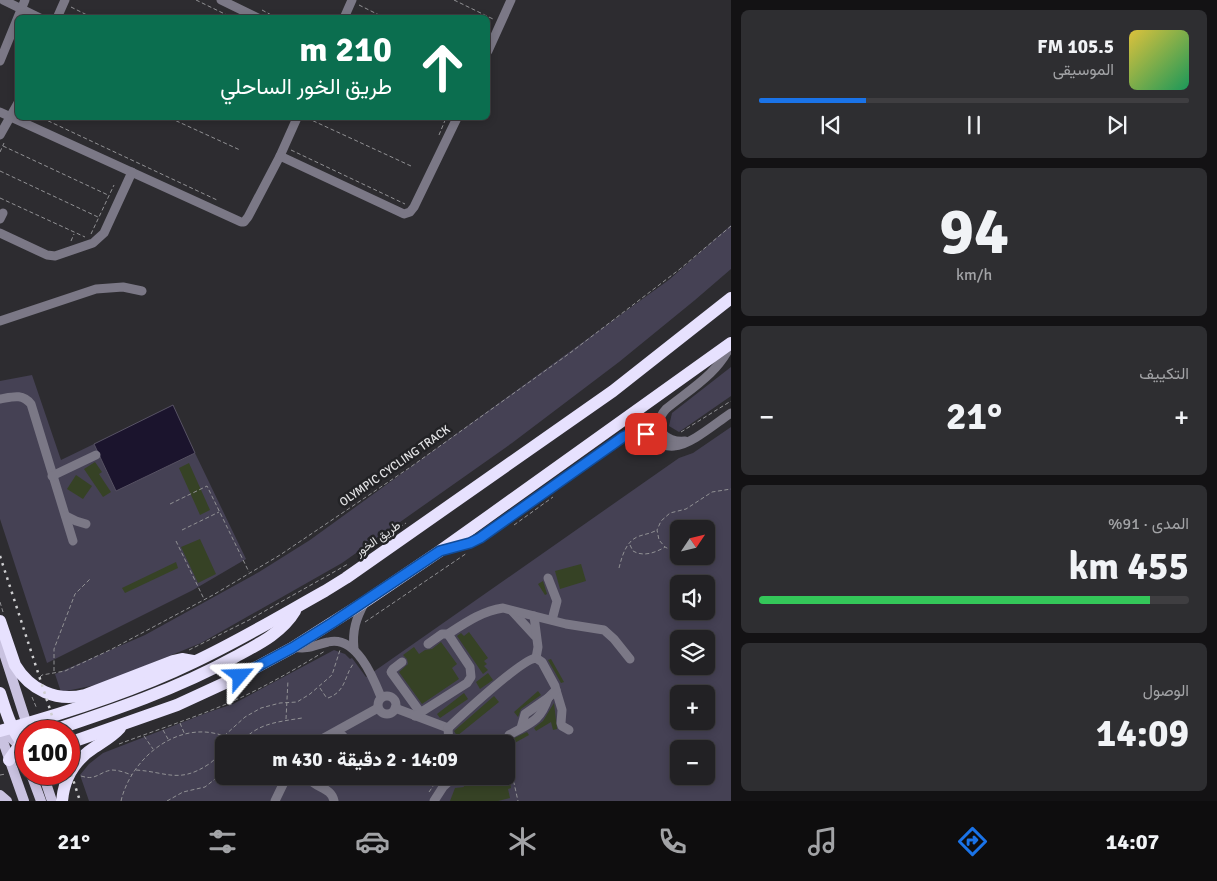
<!DOCTYPE html>
<html lang="ar">
<meta charset="utf-8">
<style>
body{margin:0;font-family:Signika,Vazirmatn,sans-serif;background:#2e2e31;color:#f1f3f6;direction:rtl;height:100vh;display:flex;flex-direction:column;font-size:19px;white-space:nowrap}
*{box-sizing:border-box;margin:0}
p{font-size:16px;color:#a2a3a6}
.icon{flex:none;width:28px;height:28px;fill:none;stroke:currentColor;stroke-width:2;stroke-linecap:round;stroke-linejoin:round}
.map{position:relative;flex:1;overflow:hidden;direction:ltr}
.side{display:flex;flex-direction:column;gap:10px;padding:10px;background:#131214;width:486px}
.side>*{flex:none}
.banner{position:absolute;left:15px;top:15px;width:475px;height:105px;border-radius:8px;box-shadow:0 2px 8px #0003,0 0 0 1px #3f3e41;direction:rtl;background:#0b6e4f;color:#fff;overflow:hidden}
.needle{width:32px;rotate:55deg}
.fabs{position:absolute;left:670px;top:520px;display:grid;gap:10px}
.fabs a{display:grid;place-items:center;width:45px;height:45px;border-radius:8px;background:#222124;box-shadow:0 2px 8px #0003,0 0 0 1px #3f3e41;font-size:25px}
.speed{position:absolute;left:15px;top:720px;display:flex;gap:10px;font-size:25px;font-weight:700;text-align:center}
.speed>*{display:grid;place-content:center;width:65px;height:65px;border-radius:50%;background:#222124;box-shadow:0 2px 8px #0003,0 0 0 1px #3f3e41;line-height:1}
.speed .limit{border:8px solid #d22;background:#fff;color:#111}
.pin{position:absolute;display:grid;place-items:center;width:42px;height:42px;color:#fff;margin:-21px;border-radius:10px;box-shadow:0 2px 8px #0006}
.me{position:absolute;width:55px;margin:-28px;rotate:64deg;stroke-linejoin:round;filter:drop-shadow(0 0 4px #0008)}
.turn{display:flex;align-items:center;gap:18px;height:105px;padding:0 15px;font-size:22px}
.turn .icon{width:65px;height:65px;stroke-width:2.5}
.turn b{display:block;font-size:35px;line-height:42px}
.big{font-size:38px;font-weight:800;line-height:1.1}
.side .card{flex:1;display:flex;flex-direction:column;justify-content:center;gap:8px;min-width:0;padding:0 18px;border-radius:8px;background:#2e2e31}
.side .dial{align-items:center;gap:0}
.dial b{font-size:65px;line-height:1}
.song{display:flex;align-items:center;gap:15px}
.cover{width:60px;height:60px;border-radius:8px;background:linear-gradient(135deg,hsl(50 70% 55%),hsl(150 70% 35%))}
.played{height:5px;border-radius:2px;background:linear-gradient(90deg,#1a73e8 25%,#3f3e41 25%)}
.keys{display:flex;justify-content:space-around;direction:ltr}
.heat{display:flex;justify-content:space-between;align-items:center;font-size:28px;direction:ltr}
.charge{height:8px;border-radius:4px;background:linear-gradient(90deg,#34c759 91%,#3f3e41 0)}
.trip{position:absolute;left:215px;top:735px;width:300px;height:50px;border-radius:8px;background:#222124;box-shadow:0 2px 8px #0003,0 0 0 1px #3f3e41;font-weight:800;line-height:50px;text-align:center;direction:rtl}
.tab-bar{display:flex;height:80px;justify-content:space-around;align-items:center;background:#0e0d0e;color:#a2a3a6}
.tab-bar .icon{width:35px;height:35px}
.tab-bar .selected{color:#1a73e8}
.tab-bar b{font-size:22px;color:#f1f3f6}
main{display:flex;flex:1;min-height:0}
.map>svg:first-child{display:block}
</style>
<main>
<section class="side">
<div class="card">
<div class="song"><i class="cover"></i><div><b>105.5 FM</b><p>الموسيقى</p></div></div>
<div class="played"></div>
<div class="keys"><svg class="icon" aria-label="previous" viewBox="0 0 24 24"><path d="M18 5L8 12l10 7zM5 5v14"/></svg><svg class="icon" aria-label="pause" viewBox="0 0 24 24"><path d="M8 5v14M16 5v14"/></svg><svg class="icon" aria-label="next" viewBox="0 0 24 24"><path d="M6 5l10 7-10 7zM19 5v14"/></svg></div>
</div>
<div class="card dial"><b>94</b><p>km/h</p></div>
<div class="card"><p>التكييف</p>
<div class="heat"><a>−</a><b class="big">21°</b><a>+</a></div>
</div>
<div class="card"><p>المدى · 91%</p><b class="big">455 km</b><div class="charge"></div></div>
<div class="card"><p>الوصول</p><b class="big">14:09</b></div>
</section>
<div class="map">
<svg width="731" height="801" viewBox="0 0 731 801">
<rect width="100%" height="100%" fill="#2d2c30"/>
<!-- green -->
<g fill="#454154" fill-rule="evenodd">
<polygon points="731,225 731,269 695,300 619,362 512,443 342,563 201,643 101,684 61,692 55,674 145,635 259,572 310,540 670,279"/>
<polygon points="731,367 731,396 679,432 669,426 672,413"/>
<polygon points="32,375 61,460 94,444 116,491 195,453 246,559 193,590 47,663 0,519 0,381"/>
<path d="M731,427V801H89L80,775L89,764L103,753L209,712L233,704L334,650L345,654L350,659L352,658L366,677L679,458L693,453ZM679,529H706V556H679ZM679,584H706V611H679ZM679,639H706V666H679ZM679,694H706V721H679ZM224,744H506V776H224ZM679,749H706V776H679Z"/>
</g>
<!-- water -->
<polygon fill="#1b142d" stroke="#575264" points="173,405 195,453 116,491 94,444"/>
<!-- building -->
<g fill="#364225">
<polygon points="95,462 102,472 99,474 111,492 103,497 84,469"/>
<polygon points="189,463 210,510 200,515 179,468"/>
<polygon points="76,475 92,486 83,499 67,489"/>
<polygon points="200,539 216,574 198,583 181,547"/>
<polygon points="176,562 178,568 125,593 122,588"/>
<polygon points="581,564 586,581 560,589 555,571"/>
<polygon points="543,581 547,594 545,595 538,584"/>
<polygon points="469,632 488,658 484,661 487,664 484,666 488,670 483,674 457,636 461,633 464,636"/>
<polygon points="441,642 457,664 452,668 459,679 422,704 399,672 408,664 407,659 403,655 414,647 419,654 425,650 432,649"/>
<polygon points="551,659 564,682 561,683 548,660"/>
<polygon points="488,673 493,680 480,689 476,682"/>
<polygon points="538,691 541,695 521,709 518,717 514,712"/>
<polygon points="464,693 468,699 440,718 437,714"/>
<polygon points="494,696 499,702 457,736 454,731"/>
<polygon points="554,703 557,729 553,730 551,722 536,731 534,728 543,721"/>
<polygon points="527,732 529,735 511,745 508,741"/>
<polygon points="330,776 350,776 345,785"/>
<polygon points="468,776 503,776 506,778 507,783 510,782 511,788 508,789 510,798 498,801 450,801 455,788 464,787 462,780"/>
</g>
<g fill="none" stroke-linecap="round" stroke-linejoin="round">
<!-- path -->
<g stroke="#919194" stroke-width="1" stroke-dasharray="4 2.5" stroke-linecap="butt">
<polyline points="196,0 233,18"/>
<polyline points="454,0 493,19"/>
<polyline points="359,5 385,18"/>
<polyline points="71,7 93,18"/>
<polyline points="262,10 277,18"/>
<polyline points="42,118 217,200"/>
<polyline points="170,118 240,150"/>
<polyline points="307,118 411,166"/>
<polyline points="439,135 446,118"/>
<polyline points="3,146 108,195"/>
<polyline points="291,150 405,204"/>
<polyline points="0,152 4,143"/>
<polyline points="0,171 98,217"/>
<polyline points="0,198 85,237"/>
<polyline points="91,234 114,185"/>
<polyline points="71,241 74,234"/>
<polyline points="681,432 731,401"/>
<polyline points="170,504 207,486 249,572"/>
<polyline points="514,525 553,497"/>
<polyline points="182,530 219,512"/>
<polyline points="394,531 406,523"/>
<polyline points="176,541 204,599"/>
<path d="M630,545L633,551C643,557 655,553 665,547"/>
<polyline points="679,554 665,547 659,540 657,530 661,521 670,513 686,509 712,492 731,489"/>
<path d="M619,568C622,556 626,542 637,537C644,534 650,534 657,530"/>
<polyline points="0,602 3,612"/>
<polyline points="365,622 467,553"/>
<polyline points="189,650 249,620 348,564"/>
<polyline points="54,671 54,649 75,594 90,579"/>
<polyline points="40,677 42,675 65,671 112,649 213,595 280,555 412,466 570,353 680,269 731,226"/>
<path d="M320,688L326,697L328,698C347,691 344,675 354,663"/>
<polyline points="32,697 37,709"/>
<polyline points="286,719 288,680"/>
<polyline points="180,723 185,735"/>
<polyline points="163,730 168,739"/>
<polyline points="144,736 153,749"/>
<polyline points="224,736 245,717 261,708 280,703 297,702 310,694 332,675 340,650"/>
<polyline points="434,739 436,744"/>
<path d="M119,744C156,730 194,718 231,702C263,688 294,670 325,651"/>
<polyline points="224,744 224,737"/>
<path d="M240,744C256,723 278,722 302,718"/>
<polyline points="506,760 509,759 512,774 512,780 514,783 518,801"/>
<path d="M136,770C167,772 179,784 209,764C216,759 221,753 224,745"/>
<polyline points="506,771 512,774"/>
<polyline points="0,775 6,774"/>
<path d="M81,776C97,781 98,772 112,770C119,770 126,773 132,775"/>
<polyline points="429,792 440,776"/>
<path d="M121,801C131,758 178,719 224,736"/>
<polyline points="167,801 183,792 205,787 224,772"/>
</g>
<!-- minor -->
<g stroke="#7b7886" stroke-width="9">
<polyline points="3,0 40,18"/>
<polyline points="221,0 258,18"/>
<polyline points="57,18 65,0"/>
<polyline points="344,18 352,0"/>
<polyline points="488,51 511,0"/>
<polyline points="0,61 25,0"/>
<polyline points="0,112 241,222 244,222 248,217 280,156 297,118"/>
<polyline points="0,135 18,103"/>
<polyline points="280,156 404,214 410,212 414,207 457,118"/>
<polyline points="0,219 3,213"/>
<polyline points="0,233 47,255 55,256 93,243 104,233 132,172"/>
<polyline points="0,321 96,289 123,287 142,291"/>
<path d="M0,399C12,397 22,393 31,404L73,541"/>
<path d="M685,441C665,443 650,427 666,409C689,390 719,373 731,344"/>
<polyline points="52,476 96,455"/>
<polyline points="66,516 76,521 86,524"/>
<path d="M447,549L470,543L480,538L627,434C647,427 656,448 674,446C691,445 717,422 731,413"/>
<polyline points="548,578 557,601 552,620"/>
<polyline points="512,611 535,636"/>
<polyline points="534,616 538,647 536,658"/>
<path d="M428,644L442,634H448C465,623 482,611 503,608L566,624L604,630L614,639L630,659"/>
<path d="M293,647C309,650 314,645 328,642C356,635 373,677 381,697"/>
<path d="M354,649C352,631 356,618 365,602"/>
<polyline points="402,662 393,669 391,672 420,712"/>
<polyline points="556,690 562,710 561,723 562,726 569,730"/>
<circle cx="387" cy="705" r="9"/>
<polyline points="395,708 448,728"/>
<polyline points="415,716 467,683 471,677 470,667 448,634"/>
<path d="M448,728C461,716 522,659 536,658L542,662L555,686L556,690L548,698L525,714L521,728"/>
<polyline points="448,728 449,744"/>
<path d="M509,735C530,723 540,722 548,698"/>
<polyline points="313,744 378,708"/>
<polyline points="333,744 343,736"/>
<path d="M308,776C314,789 331,786 334,801"/>
<polyline points="275,801 287,776"/>
<polyline points="434,801 443,787 455,776"/>
</g>
<!-- major -->
<g stroke="#c9c2e0" stroke-width="10">
<polyline points="0,641 29,731"/>
<path d="M0,731C12,737 22,747 26,759"/>
<polyline points="0,733 24,801"/>
<polyline points="31,774 41,801"/>
<polyline points="43,774 52,801"/>
<polyline points="0,795 7,801"/>
</g>
<!-- highway -->
<g stroke="#e7e1fe" stroke-width="12">
<path d="M0,621L15,665C30,690 56,702 85,695L173,661L182,659L193,661"/>
<path d="M0,693C6,712 12,733 26,747"/>
<path d="M0,731C66,713 132,692 194,662C239,641 282,615 325,591L346,578L613,391L731,298"/>
<path d="M51,731C114,710 177,689 235,657C257,645 282,633 295,611"/>
<polyline points="69,743 177,705 240,676 292,648 366,601 440,551 731,343"/>
<polyline points="9,760 19,746 26,740"/>
<path d="M62,801C64,778 76,759 95,747C104,741 113,736 120,728"/>
</g>
<!-- rail -->
<g stroke="#cfcfd1" stroke-width="2.5" stroke-dasharray="2.5 5" stroke-linecap="butt">
<polyline points="0,556 57,731"/>
<polyline points="69,767 80,801"/>
</g>
</g>
<g fill="none" stroke-linecap="round" stroke-linejoin="round">
<!-- route casing -->
<g stroke="#114b97" stroke-width="12">
<polyline id="route" points="240,676 292,648 332,623 440,551 470,543 480,538 623,437 635,432 646,434"/>
</g>
<!-- route -->
<use href="#route" stroke="#1a73e8" stroke-width="9"/>
</g>
<g text-anchor="middle" dominant-baseline="central" stroke-width="5" stroke-linejoin="round" paint-order="stroke">
<!-- street labels -->
<g font-size="12" fill="#e4e4e6" stroke="#232326">
<text transform="translate(395 466) rotate(-35)">OLYMPIC CYCLING TRACK</text>
<text transform="translate(378 539) rotate(-35)">طريق الخور</text>
</g>
</g>
</svg>
<div class="fabs">
<a><svg class="needle" viewBox="-14 -14 28 28"><path d="M0-13l5 13h-10z" fill="#e53935"/><path d="M0 13l5-13h-10z" fill="#a2a3a6"/></svg></a>
<a><svg class="icon" aria-label="sound" viewBox="0 0 24 24"><path d="M4 9h4l5-4v14l-5-4H4zM17 9q2 3 0 6"/></svg></a>
<a><svg class="icon" aria-label="layers" viewBox="0 0 24 24"><path d="M12 4l9 5-9 5-9-5zM3 14l9 5 9-5"/></svg></a>
<a>+</a>
<a>−</a>
</div>
<div class="speed"><div class="limit">100</div></div>
<div class="pin" style="left:646px;top:434px;background:#d93025"><svg class="icon" aria-label="arrive" viewBox="0 0 24 24"><path d="M6 21V4h12l-3 4 3 4H6"/></svg></div>
<svg class="me" style="left:240px;top:676px" viewBox="-20 -20 40 40"><path d="M0-17L14 15 0 8-14 15z" fill="#1a73e8" stroke="#fff" stroke-width="4"/></svg>
<div class="trip">14:09 · 2 دقيقة · 430 m</div>
<div class="banner">
<div class="turn"><svg class="icon" aria-label="ahead" viewBox="0 0 24 24"><path d="M12 20V5M6 11l6-6 6 6"/></svg><div><b>210 m</b>طريق الخور الساحلي</div></div>
</div>
</div>
</main>
<nav class="tab-bar">
<b>14:07</b>
<svg class="icon selected" aria-label="directions" viewBox="0 0 24 24"><path d="M12 3l9 9-9 9-9-9zM9 14v-3h6M13 9l2 2-2 2"/></svg>
<svg class="icon" aria-label="music" viewBox="0 0 24 24"><path d="M9 18V5l10-2v13"/><circle cx="6" cy="18" r="3"/><circle cx="16" cy="16" r="3"/></svg>
<svg class="icon" aria-label="phone" viewBox="0 0 24 24"><path d="M5 4h4l2 5-3 2q2 4 5 5l2-3 5 2v4C11 20 4 13 5 4z"/></svg>
<svg class="icon" aria-label="climate" viewBox="0 0 24 24"><path d="M12 3v18M4 7l16 10M4 17L20 7"/></svg>
<svg class="icon" aria-label="car" viewBox="0 0 24 24"><path d="M5 17H2v-5l4-1 3-4h7l3 4 3 1v5h-3M9 17h6M6 11h13"/><circle cx="7" cy="17" r="2"/><circle cx="17" cy="17" r="2"/></svg>
<svg class="icon" aria-label="filters" viewBox="0 0 24 24"><path d="M4 7h16M4 17h16"/><circle cx="9" cy="7" r="2"/><circle cx="15" cy="17" r="2"/></svg>
<b>21°</b>
</nav>
